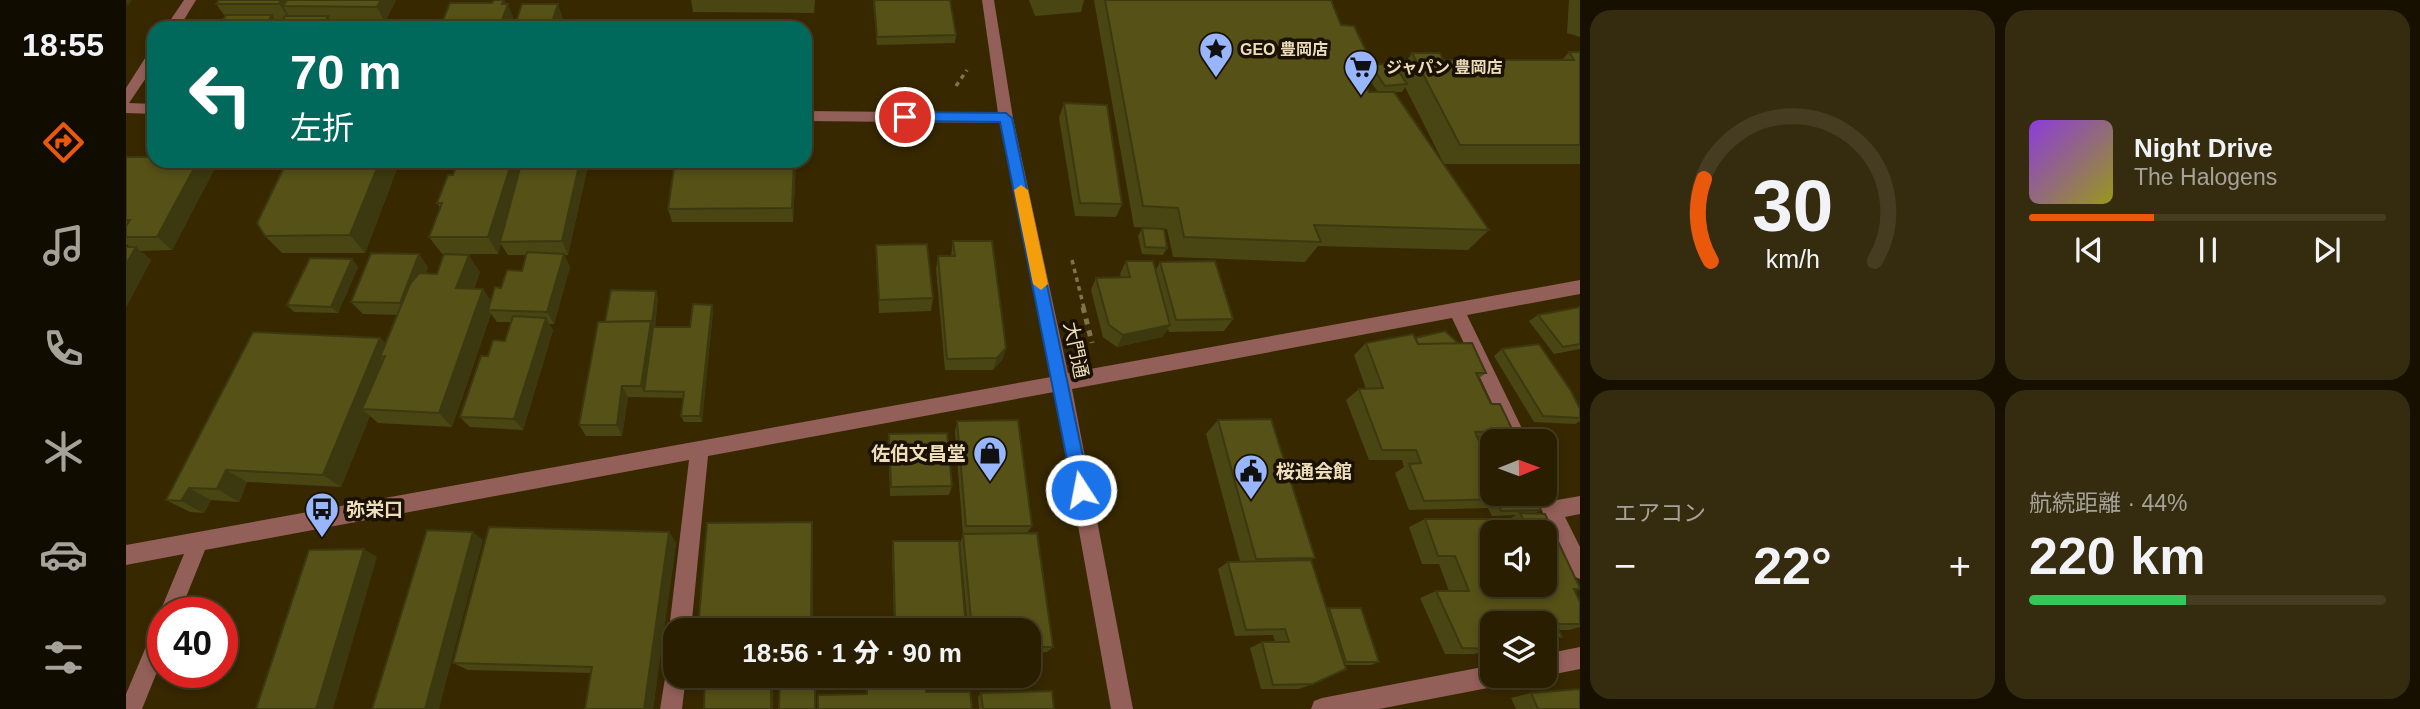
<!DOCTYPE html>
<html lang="ja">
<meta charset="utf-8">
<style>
body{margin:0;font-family:Helvetica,"Noto Sans JP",sans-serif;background:#352b0f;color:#f1f3f6;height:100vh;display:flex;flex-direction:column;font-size:26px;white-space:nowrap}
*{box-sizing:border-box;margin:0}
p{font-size:23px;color:#a5a299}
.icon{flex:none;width:38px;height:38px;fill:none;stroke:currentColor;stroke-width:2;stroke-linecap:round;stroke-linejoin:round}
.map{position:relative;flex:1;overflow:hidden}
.side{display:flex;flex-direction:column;gap:10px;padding:10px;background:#171000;width:840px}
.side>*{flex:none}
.banner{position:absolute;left:21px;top:21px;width:665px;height:147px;border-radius:21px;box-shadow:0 4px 10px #0003,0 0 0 2px #453c22;background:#00695c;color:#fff;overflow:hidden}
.needle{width:46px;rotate:89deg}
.tools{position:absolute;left:1354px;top:429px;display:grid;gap:14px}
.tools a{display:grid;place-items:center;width:77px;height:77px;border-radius:14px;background:#291e00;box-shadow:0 4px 10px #0003,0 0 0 2px #453c22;font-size:35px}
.speed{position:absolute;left:21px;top:597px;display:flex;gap:14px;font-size:35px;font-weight:700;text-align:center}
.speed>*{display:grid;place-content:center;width:91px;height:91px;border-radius:50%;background:#291e00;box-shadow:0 4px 10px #0003,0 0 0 2px #453c22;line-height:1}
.speed .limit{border:10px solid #d22;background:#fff;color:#111}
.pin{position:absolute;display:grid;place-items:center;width:60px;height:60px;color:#fff;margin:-30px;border:4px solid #fff;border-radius:50%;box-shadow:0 2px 7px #0007}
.me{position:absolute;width:77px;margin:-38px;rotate:349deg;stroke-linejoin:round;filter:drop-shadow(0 0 5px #0008)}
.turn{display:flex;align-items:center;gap:24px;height:147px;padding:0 28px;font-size:32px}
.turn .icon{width:91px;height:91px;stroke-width:2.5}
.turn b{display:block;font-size:49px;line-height:60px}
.big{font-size:52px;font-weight:800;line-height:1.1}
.side .card{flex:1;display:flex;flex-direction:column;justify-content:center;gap:10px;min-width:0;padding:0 24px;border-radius:21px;background:#352b0f}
.side .dial{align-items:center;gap:0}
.dial svg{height:182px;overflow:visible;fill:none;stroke:#453c22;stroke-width:7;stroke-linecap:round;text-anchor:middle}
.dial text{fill:#f1f3f6;stroke:none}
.song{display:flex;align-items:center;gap:21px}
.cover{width:84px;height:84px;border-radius:10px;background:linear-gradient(135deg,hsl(270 70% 55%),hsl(60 70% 35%))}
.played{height:7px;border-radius:4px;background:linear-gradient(90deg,#ea580c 35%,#453c22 35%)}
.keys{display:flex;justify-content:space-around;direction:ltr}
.heat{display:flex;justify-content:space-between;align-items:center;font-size:38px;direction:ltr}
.charge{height:10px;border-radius:5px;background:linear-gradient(90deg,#34c759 44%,#453c22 0)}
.side .tiles{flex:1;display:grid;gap:10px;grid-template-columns:repeat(2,1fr)}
.trip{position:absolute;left:537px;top:618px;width:378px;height:70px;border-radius:21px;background:#291e00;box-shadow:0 4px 10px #0003,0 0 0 2px #453c22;font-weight:800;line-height:70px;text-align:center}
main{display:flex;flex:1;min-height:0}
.menu{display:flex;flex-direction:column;width:126px;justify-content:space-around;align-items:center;background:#100c00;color:#a5a299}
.menu .icon{width:49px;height:49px}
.menu .current{color:#ea580c}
.menu b{font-size:32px;color:#f1f3f6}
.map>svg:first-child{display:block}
</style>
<main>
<nav class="menu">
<b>18:55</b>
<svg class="icon current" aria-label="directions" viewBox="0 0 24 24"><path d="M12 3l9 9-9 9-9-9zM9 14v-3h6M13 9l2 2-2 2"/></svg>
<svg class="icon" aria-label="music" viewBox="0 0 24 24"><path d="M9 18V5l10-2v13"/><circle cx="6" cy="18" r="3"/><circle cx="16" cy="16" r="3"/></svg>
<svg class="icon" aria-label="phone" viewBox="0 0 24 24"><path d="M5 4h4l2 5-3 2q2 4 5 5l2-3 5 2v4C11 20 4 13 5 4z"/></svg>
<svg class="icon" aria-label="climate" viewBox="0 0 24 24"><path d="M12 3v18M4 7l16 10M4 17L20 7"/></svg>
<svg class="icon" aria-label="car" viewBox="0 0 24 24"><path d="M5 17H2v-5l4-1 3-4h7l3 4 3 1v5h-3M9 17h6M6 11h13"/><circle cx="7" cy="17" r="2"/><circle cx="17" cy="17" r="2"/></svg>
<svg class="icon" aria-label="filters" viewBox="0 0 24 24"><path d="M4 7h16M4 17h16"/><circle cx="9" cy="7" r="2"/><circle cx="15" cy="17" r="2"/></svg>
</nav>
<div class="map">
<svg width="1454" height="709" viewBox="0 0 1454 709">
<rect width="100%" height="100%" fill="#372800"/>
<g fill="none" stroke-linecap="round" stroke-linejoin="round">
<!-- path-far1 -->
<g stroke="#81724c" stroke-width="3.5" stroke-dasharray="4.5 4.5" stroke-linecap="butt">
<polyline points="830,86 841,70"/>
<polyline points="946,260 958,308"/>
</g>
<!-- path -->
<polyline stroke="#81724c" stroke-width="5" stroke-dasharray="6 6" stroke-linecap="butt" points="957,307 966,343"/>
<!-- minor -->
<g fill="#935f59" fill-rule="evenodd">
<polygon points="58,0 70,0 53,28 39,28"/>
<polygon points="856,0 868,0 887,118 942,373 1454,280 1454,294 1341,315 1402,441 1384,441 1326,318 946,389 1007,709 985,709 928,392 582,456 565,630 550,630 550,639 543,630 563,460 79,550 54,612 37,612 37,619 34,612 58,554 0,565 0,545 925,377 874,123 679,121 679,111 872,113"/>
<polygon points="28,50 28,66 3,103 28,104 28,114 0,113 0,88 23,52"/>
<polygon points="1419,485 1425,488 1431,500 1454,496 1454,514 1439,517 1454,547 1454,579 1447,576 1408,494 1419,494"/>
<polygon points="37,620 37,657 16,709 0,709 0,694 30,623"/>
<polygon points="1454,647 1454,669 1419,676 1418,676 1419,654"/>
<polygon points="550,657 550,676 560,676 556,709 534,709 542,660"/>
<polygon points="1367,665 1367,676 1378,676 1375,684 1367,687 1253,709 1185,709 1188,701 1196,698"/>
</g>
</g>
<!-- wall -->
<g fill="#494614" fill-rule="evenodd">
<path d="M270,0L259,22H205L209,28H92L99,16L90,4ZM149,19H158L154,26Z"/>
<polygon points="565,0 689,0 688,13 567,12"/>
<polygon points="747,0 824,0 830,35 829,43 751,45"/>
<polygon points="903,0 958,0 955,12 909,16"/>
<path d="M968,0H1205L1215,25L1242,55L1233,68L1243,92H1252L1239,73L1245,65L1273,72L1286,53L1317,60H1436L1443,52H1454V164H1318L1363,230L1342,250L1192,246L1179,262L1047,257L1041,229L1008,227ZM1279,87L1318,164L1269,92H1276Z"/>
<polygon points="1443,0 1454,0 1454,37 1441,33"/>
<polygon points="938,103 996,204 990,217 949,216 933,118"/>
<polygon points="0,157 28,161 80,161 88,170 46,250 14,251 25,260 0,307 0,247 5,247 0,244"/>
<polygon points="274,161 239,253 156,253 139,236"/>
<path d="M463,161L442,255H438L444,267L428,324H423L427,330L397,430L344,427L334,417L362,356L379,341L385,322H371L365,314L326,427L252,423L244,416L215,487L121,482L113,502L85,500L78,513L64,512L40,500L254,338L259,343L271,315L237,314L225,302L302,267L300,273L311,274L318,254H316L303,237L314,207L311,203ZM375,244L382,255H401L396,271L375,288L365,301L357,289H348L354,272L327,254H372Z"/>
<polygon points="549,161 670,161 667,222 546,222 542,209"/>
<polygon points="1016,228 1041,248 1037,255 1016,254 1012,236"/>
<polygon points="827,241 880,348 876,360 867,370 819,370 810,269 812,256 825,256"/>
<polygon points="750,245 807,298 805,311 753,313 750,258"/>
<polygon points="226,259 232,267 212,313 168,312 161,305"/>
<polygon points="1000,261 1030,270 1034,262 1107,319 1098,331 1043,332 1042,329 1036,337 991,347 977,337 965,290 970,278 995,277 994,274"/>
<polygon points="532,298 529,327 564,327 587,311 576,422 558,422 555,416 557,398 502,397 496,436 460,436 453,425 479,322"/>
<polygon points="1454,307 1454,349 1428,354 1403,321 1412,315"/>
<polygon points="1289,338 1360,373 1353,378 1365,404 1387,431 1380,436 1415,510 1407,514 1454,589 1449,591 1454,602 1454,627 1443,630 1433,630 1436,637 1419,642 1419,623 1367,623 1367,644 1365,644 1367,649 1348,654 1319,654 1294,598 1310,591 1323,591 1313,564 1296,564 1283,527 1299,519 1383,519 1390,515 1366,516 1362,508 1283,510 1269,473 1278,467 1276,460 1243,460 1220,400 1233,389 1240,389 1228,355 1240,343"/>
<polygon points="1376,349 1454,409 1454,421 1449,424 1408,422 1368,356"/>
<polygon points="1092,420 1189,558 1185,560 1200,609 1203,608 1253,662 1245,665 1218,665 1187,684 1173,689 1135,689 1124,648 1136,642 1149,642 1147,635 1109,636 1092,569 1102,562 1114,561 1080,434"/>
<polygon points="831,421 906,526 901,533 927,647 921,652 903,653 903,630 842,630 834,543 837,535 829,432"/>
<polygon points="763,434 826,486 823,495 764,496 762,444"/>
<polygon points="543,532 550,543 527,709 459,709 465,673 342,670 327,663"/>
<polygon points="767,541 839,617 836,623 768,624 766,549"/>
<polygon points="855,693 928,709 853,709 852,697"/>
<polygon points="1405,693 1454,709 1390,709 1385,698"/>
</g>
<!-- shaded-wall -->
<g fill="#3c3910">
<polygon points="0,0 6,0 2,6 0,3"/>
<polygon points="155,0 173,0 157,6 164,17 163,19 153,4"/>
<polygon points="255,0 270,0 259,22 251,7"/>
<polygon points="378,0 381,6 382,4 388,19 385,28 373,28"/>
<polygon points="432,4 437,19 434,28 424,28"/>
<polygon points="146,15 155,28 138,28"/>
<polygon points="202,16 209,28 196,28"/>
<polygon points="72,161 80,161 88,170 46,250 31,237"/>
<polygon points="254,161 274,161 239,253 224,235"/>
<polygon points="386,161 399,161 374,242 375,244 372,254 362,237"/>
<polygon points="454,161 463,161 442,255 436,241"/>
<polygon points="668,161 670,161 667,222 666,208"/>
<polygon points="10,247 25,260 0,307 0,264"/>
<polygon points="293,254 302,267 284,315 274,303"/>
<polygon points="438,254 444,267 428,324 421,312"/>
<polygon points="343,255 354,272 342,304 330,288"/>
<polygon points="226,259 232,267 212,313 205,307"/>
<polygon points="357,289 368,306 362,310 365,314 326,427 313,413"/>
<polygon points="530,291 532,298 528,330 518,391 515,386"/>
<polygon points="586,305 587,311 576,422 574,416"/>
<polygon points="420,318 427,330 397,430 388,419"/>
<polygon points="1044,325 1036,337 991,347 997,335"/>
<polygon points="254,338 269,354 254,357 264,367 236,409 244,416 215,487 197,475"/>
<polygon points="880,348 876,360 867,370 871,358"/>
<polygon points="496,386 502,397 496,436 491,425"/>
<polygon points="100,470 121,482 113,502 91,489"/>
<polygon points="63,488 85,500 78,513 55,501"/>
<polygon points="686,522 687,530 687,630 685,630"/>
<polygon points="347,532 357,540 313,709 299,709"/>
<polygon points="543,532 550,543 527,709 518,709"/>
<polygon points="238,549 251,557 207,709 190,709"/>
<rect x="645" y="676" width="2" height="33"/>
</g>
<!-- building -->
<g fill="#555117" stroke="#3c3910" stroke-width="2" fill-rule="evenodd">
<polygon points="93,0 155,0 153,4 90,4"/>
<polygon points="161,0 255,0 251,7 157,6"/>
<polygon points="368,0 378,0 376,4 382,4 373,28 314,28 324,3 366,3"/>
<polygon points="748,0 824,0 830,35 751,37"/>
<polygon points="979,0 1205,0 1215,25 1228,26 1242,55 1227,55 1243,92 1268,92 1363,230 1188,225 1195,242 1058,237 1052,208 1017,206"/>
<polygon points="396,4 432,4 424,28 388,28"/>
<polygon points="100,15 146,15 138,28 92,28"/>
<polygon points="159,16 202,16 196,28 153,28"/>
<polygon points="1443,52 1454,52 1454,145 1334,145 1286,53 1314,53 1317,60 1448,60"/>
<polygon points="1267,63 1281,84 1259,86 1245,65"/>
<polygon points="938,103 981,105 996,204 954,203"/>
<polygon points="0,157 28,157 28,161 72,161 31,237 0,237 0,226 4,220 0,220"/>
<polygon points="161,161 254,161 224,235 139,236 131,223"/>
<polygon points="332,161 386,161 362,237 303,237 316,203 311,203 322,175 327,175"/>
<polygon points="396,161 454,161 436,241 374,242"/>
<polygon points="549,161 668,161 666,208 542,209"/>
<polygon points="1016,228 1038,229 1041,248 1019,247"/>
<polygon points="827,241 866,241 880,348 871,358 821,359 812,256 829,256"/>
<polygon points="801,244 807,298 753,300 750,245"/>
<polygon points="0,247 10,247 0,264"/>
<polygon points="401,252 438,254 421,312 362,310 369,287 375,288 381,270 396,271"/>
<polygon points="245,253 293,254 274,303 225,302"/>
<polygon points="318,254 343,255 330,288 357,289 313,413 236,409 259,356 254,357 284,284 293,273 311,274"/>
<polygon points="184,258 226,259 205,307 161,305"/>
<polygon points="1000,261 1027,261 1044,325 997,335 983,325 970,278 1004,277"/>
<polygon points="1089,261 1107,319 1050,320 1034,262"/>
<polygon points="485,290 530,291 526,324 525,321 479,322"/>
<polygon points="567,304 586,305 574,416 555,416 558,392 518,391 527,327 564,327"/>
<polygon points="1454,307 1454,344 1437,347 1412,315"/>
<polygon points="387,316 420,318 388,419 334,417 355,356 362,356 367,340 379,341"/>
<polygon points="525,321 515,386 496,386 491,425 453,425 472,322"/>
<polygon points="1319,331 1333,344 1292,344 1289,338"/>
<polygon points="127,332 254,338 197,475 100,470 91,489 63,488 55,501 40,500"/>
<polygon points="1287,334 1292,344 1346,343 1360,373 1350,373 1365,404 1374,404 1387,431 1349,432 1367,471 1367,494 1377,494 1379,499 1298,501 1283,464 1295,463 1290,450 1256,450 1233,389 1257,388 1240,343"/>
<polygon points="1413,344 1445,391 1454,409 1454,418 1417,416 1376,349"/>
<polygon points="1145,419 1189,558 1130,559 1092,420"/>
<polygon points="892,420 906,526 840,526 831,421"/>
<polygon points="821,433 826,486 765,487 763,434"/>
<polygon points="1380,436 1382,441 1367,441 1367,471 1351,437"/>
<polygon points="1377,494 1407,494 1415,510 1375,511 1372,503 1379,499"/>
<path d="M1394,513L1419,514L1454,588V589H1448L1454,602V624H1430L1436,637L1419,638V623H1367V638H1362L1367,649L1336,648L1310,591H1343L1329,556H1312L1299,519H1397ZM1367,532H1419V584H1367Z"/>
<polygon points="686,522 685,630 572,630 581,523"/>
<polygon points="363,527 543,532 518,709 459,709 466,667 327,663"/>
<polygon points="301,530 347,532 299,709 246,709"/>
<polygon points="911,533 927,647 903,647 903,630 846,630 837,534"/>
<polygon points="767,541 833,541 839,617 769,617"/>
<polygon points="238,549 190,709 130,709 183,550"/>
<polygon points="1185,560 1220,669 1187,684 1147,685 1136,642 1163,642 1159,629 1120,630 1102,562"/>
<polygon points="1203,608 1235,608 1253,662 1220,662"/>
<polygon points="579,676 645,676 645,709 578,709"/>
<polygon points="654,676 689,676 689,709 653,709"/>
<polygon points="799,683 800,692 844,692 846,709 692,709 692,695 741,694 741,685"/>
<polygon points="1454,689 1454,709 1412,709 1405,693"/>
<polygon points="926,691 928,709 857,709 855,693"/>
</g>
<!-- route -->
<polygon fill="#1a73e8" stroke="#114b97" stroke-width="2" points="779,112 880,113 886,118 964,490 962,496 955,498 949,496 947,490 874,122 779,121 773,117"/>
<!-- slow -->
<polygon fill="#f59e0b" points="895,185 902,190 922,284 915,290 907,284 888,190"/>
<!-- icons -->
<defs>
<g id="sight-pin" transform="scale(1.75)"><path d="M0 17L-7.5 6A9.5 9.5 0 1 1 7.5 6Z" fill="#97b6fd" stroke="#1b1100"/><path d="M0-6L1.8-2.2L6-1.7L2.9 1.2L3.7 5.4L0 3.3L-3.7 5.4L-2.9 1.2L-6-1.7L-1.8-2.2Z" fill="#111"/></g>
<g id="supermarket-pin" transform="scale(1.75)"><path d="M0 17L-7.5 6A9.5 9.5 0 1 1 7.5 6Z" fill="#97b6fd" stroke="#1b1100"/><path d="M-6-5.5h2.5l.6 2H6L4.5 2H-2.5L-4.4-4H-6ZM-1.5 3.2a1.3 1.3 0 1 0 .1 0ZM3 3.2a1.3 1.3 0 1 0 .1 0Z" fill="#111"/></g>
<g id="shop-pin" transform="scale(1.75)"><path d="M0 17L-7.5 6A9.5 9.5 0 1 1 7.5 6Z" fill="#97b6fd" stroke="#1b1100"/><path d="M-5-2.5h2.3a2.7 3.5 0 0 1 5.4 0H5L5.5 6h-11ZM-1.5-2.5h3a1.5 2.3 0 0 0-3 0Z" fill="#111"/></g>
<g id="civic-pin" transform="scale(1.75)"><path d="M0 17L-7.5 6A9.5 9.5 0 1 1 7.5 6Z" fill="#97b6fd" stroke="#1b1100"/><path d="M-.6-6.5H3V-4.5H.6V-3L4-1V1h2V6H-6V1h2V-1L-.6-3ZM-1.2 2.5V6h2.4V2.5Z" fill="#111"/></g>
<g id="bus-pin" transform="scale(1.75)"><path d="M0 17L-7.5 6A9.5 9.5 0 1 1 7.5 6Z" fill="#97b6fd" stroke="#1b1100"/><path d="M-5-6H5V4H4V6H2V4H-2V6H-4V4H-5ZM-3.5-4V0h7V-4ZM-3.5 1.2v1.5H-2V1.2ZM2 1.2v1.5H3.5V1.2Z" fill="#111"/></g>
</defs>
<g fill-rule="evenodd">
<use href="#sight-pin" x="1090" y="49"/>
<use href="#supermarket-pin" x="1235" y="67"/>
<use href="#shop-pin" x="864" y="453"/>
<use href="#civic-pin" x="1125" y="471"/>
<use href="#bus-pin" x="196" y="509"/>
</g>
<g text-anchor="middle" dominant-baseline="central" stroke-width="7" stroke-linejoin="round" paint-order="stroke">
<!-- far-poi labels -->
<g font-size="16" font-weight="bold" fill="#edddba" stroke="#1b1100" text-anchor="start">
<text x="1114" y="49">GEO 豊岡店</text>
<text x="1260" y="67">ジャパン 豊岡店</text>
</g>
<!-- street labels -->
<g font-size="19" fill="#edddba" stroke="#1b1100">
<text transform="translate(950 350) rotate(78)">大門通</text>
</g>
<!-- poi labels -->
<g font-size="19" font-weight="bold" fill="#edddba" stroke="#1b1100" text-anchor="start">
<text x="840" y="453" text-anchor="end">佐伯文昌堂</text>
<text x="1150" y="471">桜通会館</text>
<text x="220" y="509">弥栄口</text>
</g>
</g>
</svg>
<div class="tools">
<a><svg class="needle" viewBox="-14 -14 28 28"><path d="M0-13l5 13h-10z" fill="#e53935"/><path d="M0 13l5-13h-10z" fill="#a5a299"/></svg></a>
<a><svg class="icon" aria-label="sound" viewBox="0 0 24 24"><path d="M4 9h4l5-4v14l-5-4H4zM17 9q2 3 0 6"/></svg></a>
<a><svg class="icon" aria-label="layers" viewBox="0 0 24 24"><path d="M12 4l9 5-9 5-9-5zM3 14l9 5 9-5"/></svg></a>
</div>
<div class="speed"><div class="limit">40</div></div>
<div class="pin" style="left:779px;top:117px;background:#d93025"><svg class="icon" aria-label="arrive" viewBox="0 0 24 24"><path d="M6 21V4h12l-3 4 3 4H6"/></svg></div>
<svg class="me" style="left:955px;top:490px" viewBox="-20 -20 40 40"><circle r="17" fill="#1a73e8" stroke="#fff" stroke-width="3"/><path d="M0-11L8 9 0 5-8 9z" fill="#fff"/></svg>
<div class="trip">18:56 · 1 分 · 90 m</div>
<div class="banner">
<div class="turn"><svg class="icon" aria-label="left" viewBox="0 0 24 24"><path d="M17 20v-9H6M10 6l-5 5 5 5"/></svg><div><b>70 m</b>左折</div></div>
</div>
</div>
<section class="side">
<div class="tiles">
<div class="card dial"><svg viewBox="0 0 100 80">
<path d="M14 69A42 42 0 1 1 86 69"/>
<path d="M14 69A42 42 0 0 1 11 33" stroke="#ea580c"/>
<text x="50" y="56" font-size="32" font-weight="700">30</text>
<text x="50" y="72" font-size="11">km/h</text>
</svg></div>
<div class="card">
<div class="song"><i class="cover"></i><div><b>Night Drive</b><p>The Halogens</p></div></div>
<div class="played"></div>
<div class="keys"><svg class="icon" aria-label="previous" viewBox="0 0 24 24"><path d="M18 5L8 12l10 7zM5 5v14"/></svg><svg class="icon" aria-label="pause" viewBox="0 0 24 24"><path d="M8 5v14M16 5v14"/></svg><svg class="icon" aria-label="next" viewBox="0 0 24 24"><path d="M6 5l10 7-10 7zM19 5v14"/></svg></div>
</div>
<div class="card"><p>エアコン</p>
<div class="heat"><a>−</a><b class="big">22°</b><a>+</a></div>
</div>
<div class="card"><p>航続距離 · 44%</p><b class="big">220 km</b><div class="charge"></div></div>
</div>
</section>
</main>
